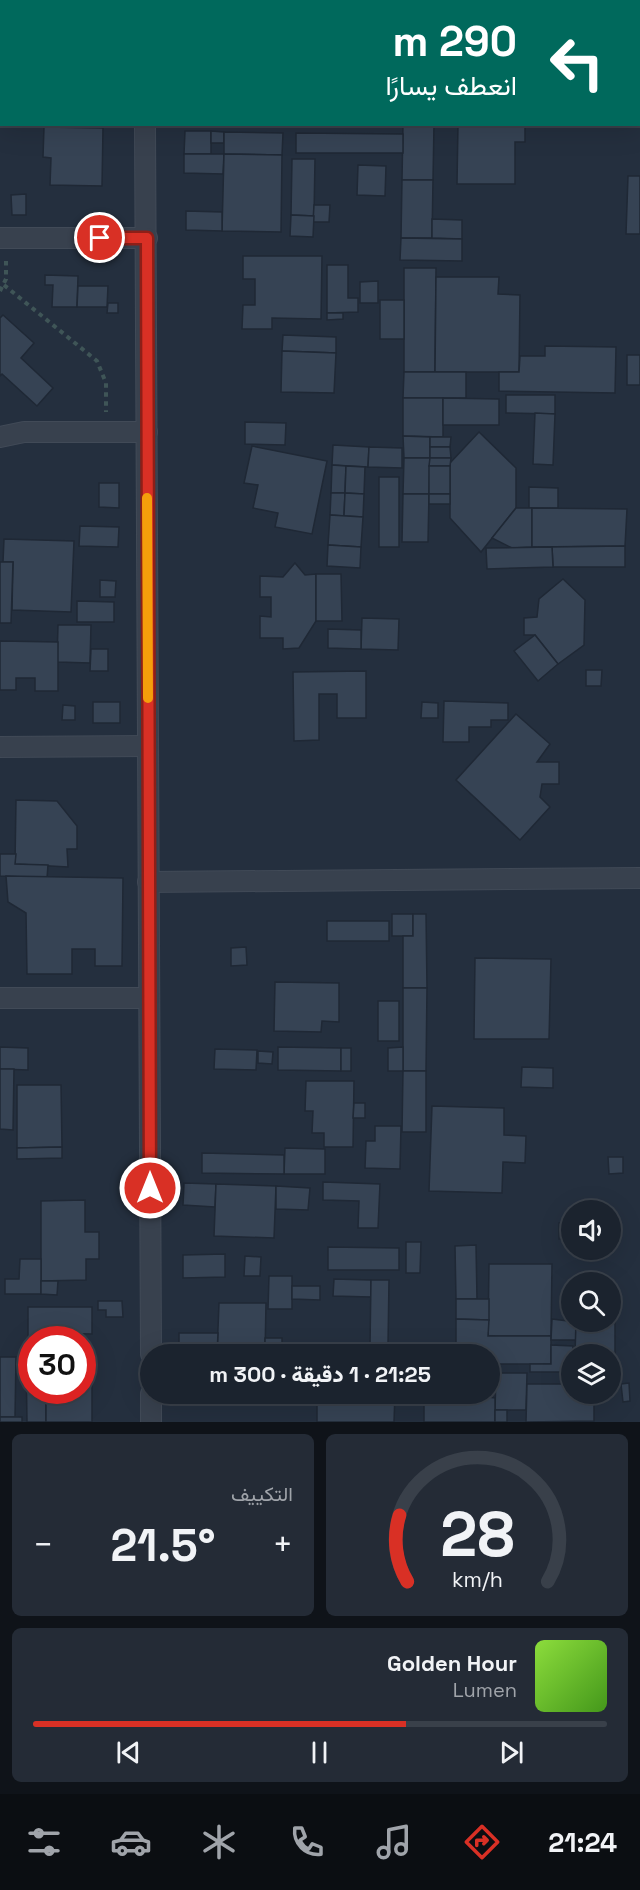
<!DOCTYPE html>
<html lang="ar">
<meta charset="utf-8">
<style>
body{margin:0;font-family:"Space Grotesk",Vazirmatn,sans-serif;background:#242b36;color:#f1f3f6;direction:rtl;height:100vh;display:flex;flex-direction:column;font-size:22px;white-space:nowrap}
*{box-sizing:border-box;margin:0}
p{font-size:20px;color:#a0a4aa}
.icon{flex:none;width:33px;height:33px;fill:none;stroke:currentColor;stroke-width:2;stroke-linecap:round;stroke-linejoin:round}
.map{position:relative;height:1422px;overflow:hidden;direction:ltr}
.panel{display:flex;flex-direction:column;gap:12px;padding:12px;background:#0f1319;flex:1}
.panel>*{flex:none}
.banner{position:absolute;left:0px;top:0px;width:640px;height:126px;box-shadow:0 6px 24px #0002,0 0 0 2px #39404a;direction:rtl;background:#00695c;color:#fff;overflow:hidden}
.fabs{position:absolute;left:561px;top:1200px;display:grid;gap:12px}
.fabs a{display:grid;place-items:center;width:60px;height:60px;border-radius:50%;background:#1b232e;box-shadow:0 6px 24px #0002,0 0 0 2px #39404a;font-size:30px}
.speed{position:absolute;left:18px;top:1326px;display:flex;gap:12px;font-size:30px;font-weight:700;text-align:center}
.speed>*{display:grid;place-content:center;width:78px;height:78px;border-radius:50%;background:#1b232e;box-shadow:0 6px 24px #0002,0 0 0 2px #39404a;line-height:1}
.speed .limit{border:9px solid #d22;background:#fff;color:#111}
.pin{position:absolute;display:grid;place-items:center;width:51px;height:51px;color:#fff;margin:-26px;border:3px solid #fff;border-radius:50%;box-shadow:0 2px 6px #0007}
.me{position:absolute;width:66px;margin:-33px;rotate:0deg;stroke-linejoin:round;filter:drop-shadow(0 0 4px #0008)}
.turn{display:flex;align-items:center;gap:21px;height:126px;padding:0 24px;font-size:27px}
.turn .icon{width:78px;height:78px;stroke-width:2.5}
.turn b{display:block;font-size:42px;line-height:51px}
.big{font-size:45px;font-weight:800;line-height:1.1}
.panel .tile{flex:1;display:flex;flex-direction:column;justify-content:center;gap:9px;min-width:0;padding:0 21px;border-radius:9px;background:#242b36}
.panel .dial{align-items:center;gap:0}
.dial svg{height:156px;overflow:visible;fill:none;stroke:#39404a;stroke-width:7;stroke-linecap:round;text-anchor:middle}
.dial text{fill:#f1f3f6;stroke:none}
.song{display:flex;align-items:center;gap:18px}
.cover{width:72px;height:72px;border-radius:9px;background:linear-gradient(135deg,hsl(90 70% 55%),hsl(100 70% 35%))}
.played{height:6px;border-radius:3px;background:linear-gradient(90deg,#d93025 65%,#39404a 65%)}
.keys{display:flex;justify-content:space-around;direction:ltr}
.heat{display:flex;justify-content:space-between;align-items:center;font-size:33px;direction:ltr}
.panel .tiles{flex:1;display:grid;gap:12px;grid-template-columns:1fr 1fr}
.tile:last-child{grid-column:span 2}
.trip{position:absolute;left:140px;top:1344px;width:360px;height:60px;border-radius:30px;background:#1b232e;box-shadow:0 6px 24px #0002,0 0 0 2px #39404a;font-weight:800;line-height:60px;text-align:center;direction:rtl}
.tab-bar{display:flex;height:96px;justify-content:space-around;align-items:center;background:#0b0e12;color:#a0a4aa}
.tab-bar .icon{width:42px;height:42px}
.tab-bar .selected{color:#d93025}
.tab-bar b{font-size:27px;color:#f1f3f6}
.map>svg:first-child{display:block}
</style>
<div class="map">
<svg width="640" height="1422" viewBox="0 0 640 1422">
<rect width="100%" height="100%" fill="#242f3e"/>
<!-- building -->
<g fill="#364354" stroke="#1f2835" stroke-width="1.5">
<rect x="0" y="83" width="2" height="39"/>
<polygon points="403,124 434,124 433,180 402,180"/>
<polygon points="458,124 525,124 525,142 515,142 515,184 457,184"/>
<polygon points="44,127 103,128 102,186 50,185 51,158 43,157"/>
<polygon points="185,131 211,131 211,154 184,154"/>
<polygon points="211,131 224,132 224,143 211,143"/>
<polygon points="224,132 283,133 282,155 224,154"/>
<polygon points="296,133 403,134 403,153 296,153"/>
<polygon points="184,154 224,154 223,174 184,173"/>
<polygon points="224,154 282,155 281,232 222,231"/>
<polygon points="292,159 315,159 314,216 291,215"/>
<polygon points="358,165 386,166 385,196 357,195"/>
<polygon points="628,176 640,176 640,234 626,234"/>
<polygon points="402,180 433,180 432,238 401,238"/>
<polygon points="26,194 26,215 12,215 11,195"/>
<polygon points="314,205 330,205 329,222 313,222"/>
<polygon points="186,211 222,212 222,231 186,230"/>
<polygon points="291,215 314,216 313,237 290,236"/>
<polygon points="432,219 462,220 462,239 432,238"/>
<polygon points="401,238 462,239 462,261 400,260"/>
<polygon points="243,256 322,256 321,319 272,318 272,329 242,329 243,305 255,305 255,279 243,279"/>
<polygon points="327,265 348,265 348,298 358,298 358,312 327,313"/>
<polygon points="404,268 436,268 435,372 404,372"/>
<polygon points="45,275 78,276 77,307 52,307 53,285 45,285"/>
<polygon points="436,277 499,277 498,294 520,295 519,372 435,372"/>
<polygon points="378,281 378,303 360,303 360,282"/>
<polygon points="78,286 108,286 107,307 77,307"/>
<rect x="380" y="300" width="24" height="39"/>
<polygon points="108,303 118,303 118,313 107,313"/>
<polygon points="327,313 343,313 343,319 327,320"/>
<polygon points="3,315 34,343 21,358 53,388 37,406 2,374 0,376 0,318"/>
<polygon points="283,335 336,337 336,353 282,351"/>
<polygon points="545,346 616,347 615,393 499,391 499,372 519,372 520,356 545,356"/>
<polygon points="282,351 336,353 334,393 281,392"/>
<rect x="627" y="355" width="13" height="30"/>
<polygon points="404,372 466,372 466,398 403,398"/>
<polygon points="506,395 555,395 555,414 506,413"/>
<polygon points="403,398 443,398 443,437 403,436"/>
<polygon points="443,398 499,399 499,425 443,425"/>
<polygon points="535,413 555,414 553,465 533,464"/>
<polygon points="245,422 286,423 285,445 245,444"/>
<polygon points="479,432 516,468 516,508 481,552 450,518 450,463"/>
<polygon points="403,436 430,437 430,458 404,458"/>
<polygon points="430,437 451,437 450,447 430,447"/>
<polygon points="333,445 369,447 368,467 332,465"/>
<polygon points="252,446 327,461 312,534 275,527 278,513 253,508 258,485 244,483"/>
<polygon points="369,447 402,448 402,468 368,467"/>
<polygon points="430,447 450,447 451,458 430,458"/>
<polygon points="404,458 430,458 429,494 403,494"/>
<polygon points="430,458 451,458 450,466 429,466"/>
<polygon points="332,465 346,466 345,493 331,493"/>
<polygon points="346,466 365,467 364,494 345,493"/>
<rect x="429" y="466" width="21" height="28"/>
<rect x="379" y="477" width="20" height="70"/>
<polygon points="99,483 119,483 119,508 99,507"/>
<polygon points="529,487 558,488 558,508 529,508"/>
<polygon points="331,493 345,493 344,516 330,515"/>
<polygon points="345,493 364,494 363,517 344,516"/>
<polygon points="403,494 429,494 428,542 402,542"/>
<rect x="429" y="494" width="21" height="10"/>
<polygon points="516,508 532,508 532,547 512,548 492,538"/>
<polygon points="532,508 627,509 625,546 532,547"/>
<polygon points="330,515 363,517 361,547 328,545"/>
<polygon points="80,526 119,527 118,547 79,546"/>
<polygon points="4,539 74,541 71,612 12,610 13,562 3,562"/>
<polygon points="328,545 361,547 360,568 327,566"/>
<polygon points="625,546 625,567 553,567 552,547"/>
<polygon points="552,547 553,567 487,569 486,548"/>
<polygon points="0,562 13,562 11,623 0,623"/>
<polygon points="295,563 305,575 316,574 316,621 299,648 283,649 283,638 260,638 260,616 271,617 271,597 260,597 260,576 283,577"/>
<polygon points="316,574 341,574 342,621 316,621"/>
<polygon points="563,579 585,600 584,645 558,664 535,635 524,635 524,618 537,617 539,599"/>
<polygon points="100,580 116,581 115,597 100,597"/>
<polygon points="77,601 114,602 114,622 77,622"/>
<polygon points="362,618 399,619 398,650 361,649"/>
<polygon points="58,625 91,625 90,663 57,662"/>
<polygon points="328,629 361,630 361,649 328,648"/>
<polygon points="535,635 558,664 538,681 514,651"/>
<polygon points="0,641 58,642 58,691 35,691 35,678 16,678 16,690 0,690"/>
<polygon points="91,649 108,649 108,671 90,671"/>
<polygon points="586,670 602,670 601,686 586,686"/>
<polygon points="366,671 366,718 337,718 337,694 319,694 319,740 294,741 293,672"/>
<polygon points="444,701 508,703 508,720 491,720 491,727 469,727 469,742 443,742"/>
<rect x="93" y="702" width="27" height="21"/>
<polygon points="422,702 438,703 438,718 421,718"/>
<polygon points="63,705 75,706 75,720 62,720"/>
<polygon points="516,714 550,744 537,762 559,762 559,784 542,784 540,797 550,807 520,840 456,780"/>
<polygon points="16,800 57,801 77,826 77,849 67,849 68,867 15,864"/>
<polygon points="0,854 16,854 15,864 48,865 47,878 0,876"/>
<polygon points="6,876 123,878 122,966 95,966 95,949 72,949 72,974 27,974 26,913 8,902"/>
<rect x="392" y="914" width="21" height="22"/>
<polygon points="413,914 426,914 427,988 403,988 403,936 413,936"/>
<rect x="327" y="921" width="62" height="20"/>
<polygon points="246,947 247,965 231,966 231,948"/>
<polygon points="475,958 551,959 549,1039 474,1039"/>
<polygon points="275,982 339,983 339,1022 322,1021 321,1032 274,1031"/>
<polygon points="403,988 427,988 426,1071 403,1071"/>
<rect x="378" y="1001" width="21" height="40"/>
<polygon points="0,1047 28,1048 28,1070 0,1069"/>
<polygon points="278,1047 341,1048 341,1071 278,1070"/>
<polygon points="403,1047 403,1071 388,1071 388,1048"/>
<rect x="341" y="1048" width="10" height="23"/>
<polygon points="215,1049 257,1050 256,1070 214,1069"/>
<polygon points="258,1051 273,1052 272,1064 258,1063"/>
<polygon points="522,1067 553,1068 553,1088 521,1087"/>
<polygon points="0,1069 14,1069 13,1130 0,1129"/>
<polygon points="403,1071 426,1071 426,1132 402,1132"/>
<polygon points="306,1081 354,1081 353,1147 324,1147 324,1133 312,1133 313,1111 305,1111"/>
<polygon points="17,1085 61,1085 62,1147 17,1148"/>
<polygon points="354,1103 365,1103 365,1118 353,1118"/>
<polygon points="432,1106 504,1108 504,1135 526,1136 525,1163 503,1162 502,1193 429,1191"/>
<polygon points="375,1126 401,1126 400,1169 365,1168 366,1141 375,1141"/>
<polygon points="62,1147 62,1158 17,1159 17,1148"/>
<polygon points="285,1148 325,1149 325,1174 284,1174"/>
<polygon points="202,1153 284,1155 284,1174 202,1173"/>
<polygon points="608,1157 623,1157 623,1173 609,1174"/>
<polygon points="323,1182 380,1184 378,1228 358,1228 359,1201 323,1200"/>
<polygon points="184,1183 216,1184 215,1207 183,1205"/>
<polygon points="216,1184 276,1186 274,1238 214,1236"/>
<polygon points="276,1186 310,1188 308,1210 276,1209"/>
<polygon points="85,1200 85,1232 99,1232 99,1259 86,1259 86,1280 41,1281 41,1201"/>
<rect x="559" y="1223" width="13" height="16"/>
<polygon points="406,1242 421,1242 420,1273 406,1273"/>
<polygon points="476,1245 477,1299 456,1299 455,1246"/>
<polygon points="328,1247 399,1248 399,1270 328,1270"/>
<polygon points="225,1254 225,1277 183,1278 183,1255"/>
<polygon points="245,1256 261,1257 260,1276 244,1276"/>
<polygon points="20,1259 41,1259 41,1294 5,1294 5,1279 19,1279"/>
<polygon points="489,1264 552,1264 551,1336 488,1336"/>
<polygon points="269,1276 292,1276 292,1309 268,1309"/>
<polygon points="334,1279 371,1280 371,1297 333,1296"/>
<polygon points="371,1280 389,1280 388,1345 370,1345"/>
<polygon points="41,1281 58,1281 57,1295 41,1294"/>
<polygon points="292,1286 320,1286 320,1300 292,1299"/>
<rect x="610" y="1297" width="5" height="22"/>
<polygon points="456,1299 489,1299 489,1320 456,1319"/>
<polygon points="98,1301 122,1301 123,1317 106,1317 106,1310 98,1310"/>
<polygon points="219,1303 266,1303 265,1354 217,1354"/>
<polygon points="28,1307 92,1307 92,1334 52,1333 52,1340 32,1340 32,1354 28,1354"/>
<polygon points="456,1319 489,1320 488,1336 551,1336 551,1364 489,1364 489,1354 456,1354"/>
<polygon points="552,1319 576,1322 576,1340 551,1340"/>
<polygon points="610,1319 615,1319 615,1360 610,1359 610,1354 575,1354 576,1322 610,1322"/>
<polygon points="179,1333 218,1333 217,1354 179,1354"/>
<rect x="265" y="1338" width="17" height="16"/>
<polygon points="291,1345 388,1345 388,1354 290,1354"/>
<polygon points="551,1345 573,1346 572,1372 530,1372 530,1364 551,1364"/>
<polygon points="26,1356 32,1356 32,1390 46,1390 46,1422 27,1422"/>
<polygon points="0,1357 16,1357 15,1417 0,1417"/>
<polygon points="82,1364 92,1364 92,1422 46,1422 46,1390 82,1390"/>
<polygon points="496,1373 527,1373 526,1410 495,1410"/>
<polygon points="629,1383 630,1401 623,1402 621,1384"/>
<polygon points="527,1384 572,1384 572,1394 594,1394 594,1421 526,1422"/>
<polygon points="317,1394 395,1394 394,1422 317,1422"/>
<polygon points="424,1394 489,1394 489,1397 495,1398 495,1422 424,1422"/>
<rect x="495" y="1410" width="12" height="12"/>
<rect x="0" y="1417" width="22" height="5"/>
</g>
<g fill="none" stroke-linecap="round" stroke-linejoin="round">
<!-- street casing -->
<g stroke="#414a57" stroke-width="22">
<g id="street">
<polyline points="143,0 144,2"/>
<polyline points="145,124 151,1354"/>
<polyline points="0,238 147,238"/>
<polyline points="0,437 24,432 147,432"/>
<polyline points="0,747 148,746"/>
<polyline points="148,882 640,878"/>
<polyline points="0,998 149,998"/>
<polyline points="151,1394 151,1422"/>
</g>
</g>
<!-- path -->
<g stroke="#3f5557" stroke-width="4" stroke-dasharray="4.5 4.5" stroke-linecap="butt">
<polyline points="4,285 97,361 106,383 106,412"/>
<polyline points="0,291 6,279 6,257"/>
</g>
<!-- street -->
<use href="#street" stroke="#38414e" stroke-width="20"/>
</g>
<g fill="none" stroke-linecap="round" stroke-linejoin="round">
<!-- route casing -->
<g stroke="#8d1f18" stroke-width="15">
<polyline id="route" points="100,238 147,238 150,1188"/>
</g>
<!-- route -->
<use href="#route" stroke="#d93025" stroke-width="10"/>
<!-- slow -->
<polyline stroke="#f59e0b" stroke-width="10" points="147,498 148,698"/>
</g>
</svg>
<div class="fabs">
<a><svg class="icon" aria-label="sound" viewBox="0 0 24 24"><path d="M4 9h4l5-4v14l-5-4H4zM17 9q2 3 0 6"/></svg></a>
<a><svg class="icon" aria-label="search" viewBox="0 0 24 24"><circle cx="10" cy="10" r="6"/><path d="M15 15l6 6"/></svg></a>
<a><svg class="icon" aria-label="layers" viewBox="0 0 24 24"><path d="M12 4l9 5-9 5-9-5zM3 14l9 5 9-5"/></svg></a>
</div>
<div class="speed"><div class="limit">30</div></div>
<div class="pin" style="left:100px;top:238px;background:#d93025"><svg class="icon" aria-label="arrive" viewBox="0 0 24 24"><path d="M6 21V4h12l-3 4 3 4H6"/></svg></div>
<svg class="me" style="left:150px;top:1188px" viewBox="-20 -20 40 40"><circle r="17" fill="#d93025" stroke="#fff" stroke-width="3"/><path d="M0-11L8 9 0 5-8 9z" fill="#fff"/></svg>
<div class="trip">21:25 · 1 دقيقة · 300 m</div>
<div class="banner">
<div class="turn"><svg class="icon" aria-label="left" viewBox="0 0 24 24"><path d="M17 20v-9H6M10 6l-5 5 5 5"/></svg><div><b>290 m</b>انعطف يسارًا</div></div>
</div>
</div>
<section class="panel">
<div class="tiles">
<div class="tile dial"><svg viewBox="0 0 100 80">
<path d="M14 69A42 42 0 1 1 86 69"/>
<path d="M14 69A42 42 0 0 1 10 35" stroke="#d93025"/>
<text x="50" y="56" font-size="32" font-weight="700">28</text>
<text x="50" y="72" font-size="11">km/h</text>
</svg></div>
<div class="tile"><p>التكييف</p>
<div class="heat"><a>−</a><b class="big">21.5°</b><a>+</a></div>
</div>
<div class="tile">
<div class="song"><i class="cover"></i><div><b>Golden Hour</b><p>Lumen</p></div></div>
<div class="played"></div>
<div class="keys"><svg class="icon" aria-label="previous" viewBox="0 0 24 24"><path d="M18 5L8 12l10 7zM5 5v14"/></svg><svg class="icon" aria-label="pause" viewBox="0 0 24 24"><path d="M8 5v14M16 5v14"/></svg><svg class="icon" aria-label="next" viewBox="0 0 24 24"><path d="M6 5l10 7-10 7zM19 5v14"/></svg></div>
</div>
</div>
</section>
<nav class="tab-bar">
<b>21:24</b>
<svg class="icon selected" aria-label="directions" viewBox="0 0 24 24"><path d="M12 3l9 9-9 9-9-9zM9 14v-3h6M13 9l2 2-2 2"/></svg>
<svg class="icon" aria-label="music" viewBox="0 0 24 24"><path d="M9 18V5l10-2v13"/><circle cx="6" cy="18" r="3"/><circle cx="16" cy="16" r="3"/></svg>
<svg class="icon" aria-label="phone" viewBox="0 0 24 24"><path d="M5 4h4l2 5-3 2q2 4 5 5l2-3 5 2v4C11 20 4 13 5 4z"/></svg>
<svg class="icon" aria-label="climate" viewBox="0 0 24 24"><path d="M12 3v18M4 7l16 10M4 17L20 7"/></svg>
<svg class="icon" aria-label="car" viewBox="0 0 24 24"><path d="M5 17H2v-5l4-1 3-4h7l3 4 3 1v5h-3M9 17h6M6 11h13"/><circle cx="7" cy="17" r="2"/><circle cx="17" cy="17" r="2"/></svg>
<svg class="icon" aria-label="filters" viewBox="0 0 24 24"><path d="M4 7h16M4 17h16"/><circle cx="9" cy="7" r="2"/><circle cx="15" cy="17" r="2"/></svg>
</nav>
